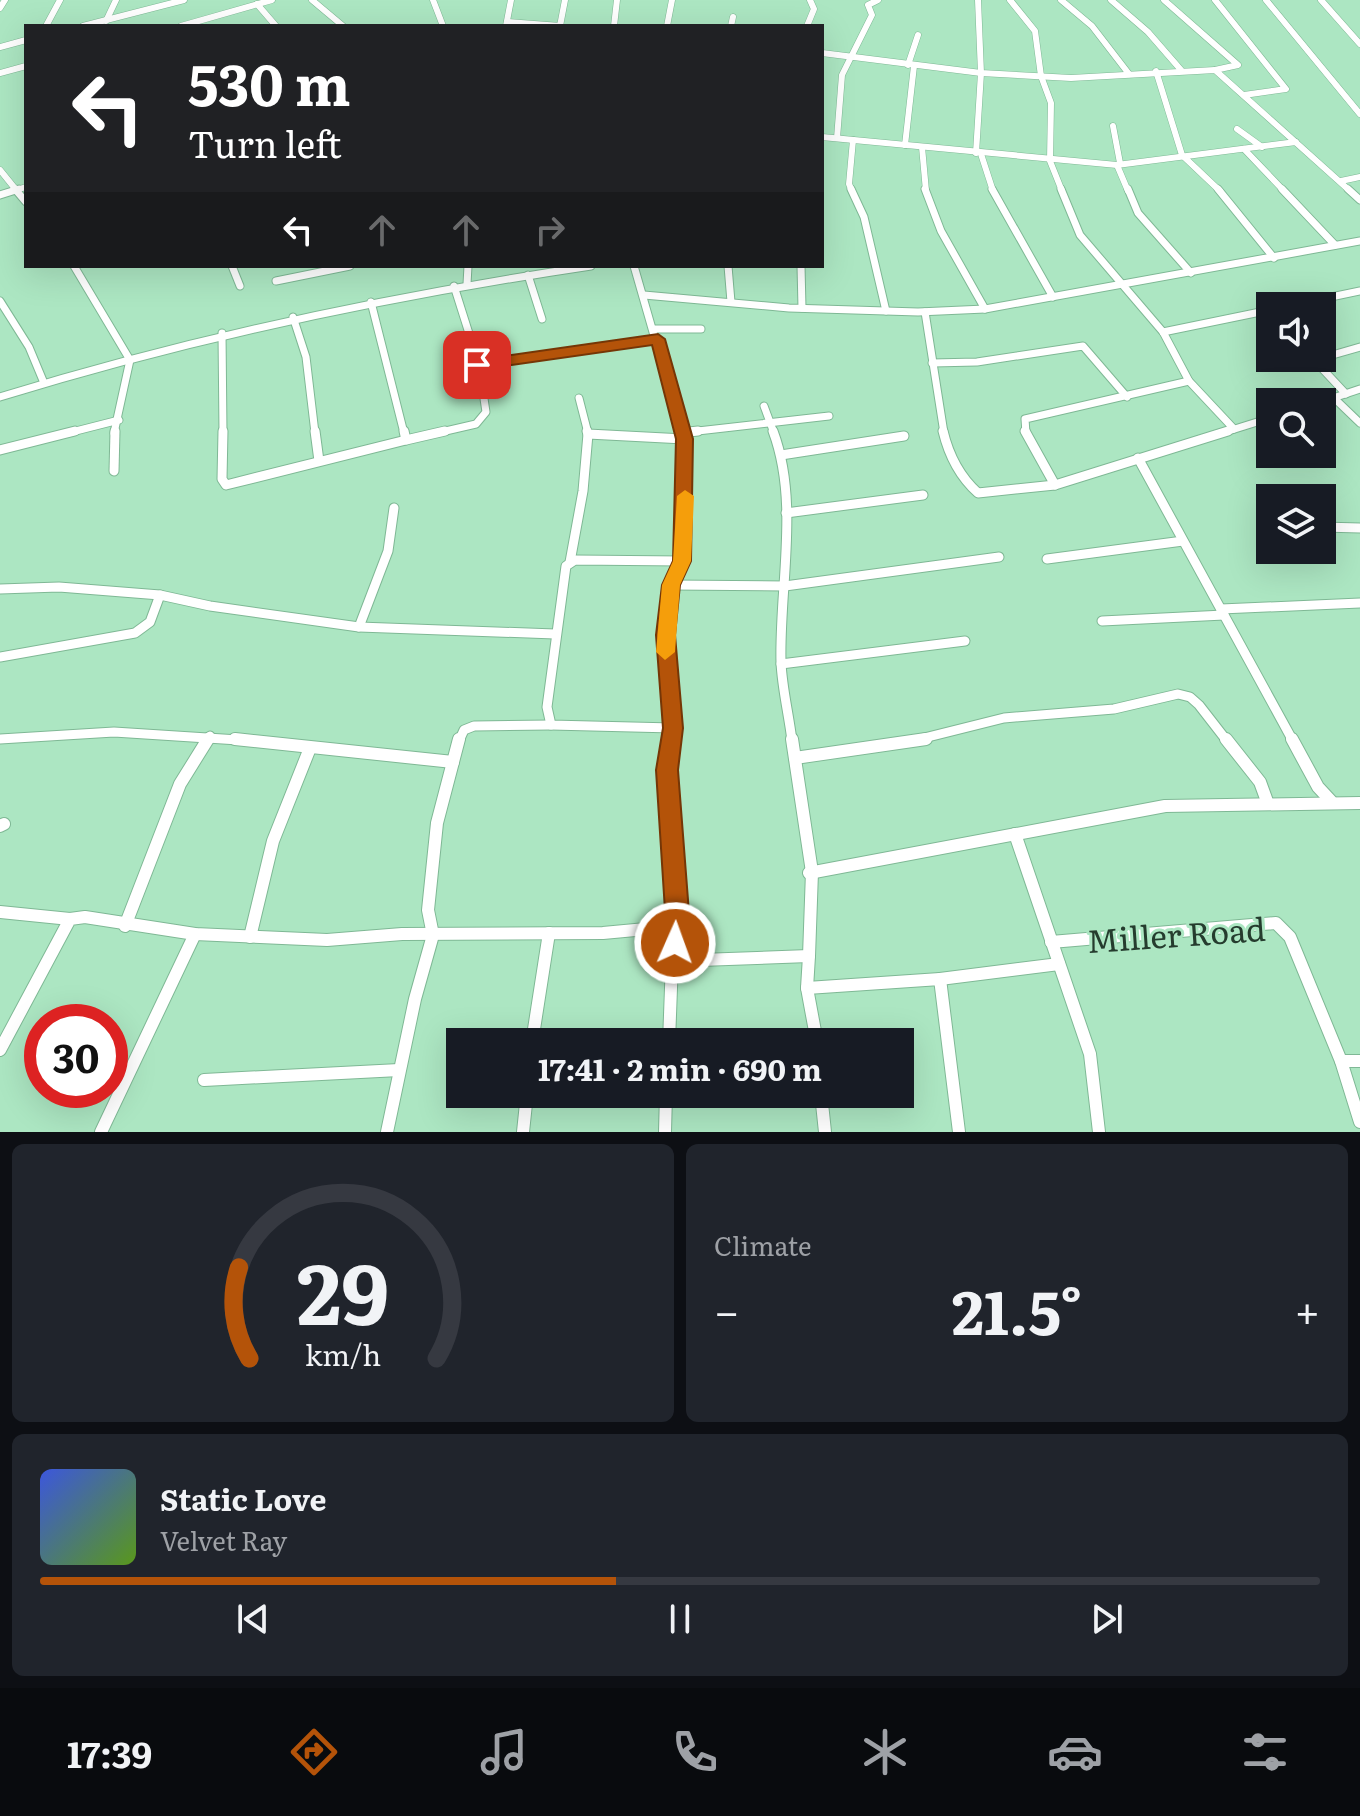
<!DOCTYPE html>
<meta charset="utf-8">
<style>
body{margin:0;font-family:Literata,serif;background:#20242c;color:#f1f3f6;height:100vh;display:flex;flex-direction:column;font-size:30px;white-space:nowrap}
*{box-sizing:border-box;margin:0}
p{font-size:26px;color:#9ea1a6}
.icon{flex:none;width:44px;height:44px;fill:none;stroke:currentColor;stroke-width:2;stroke-linecap:round;stroke-linejoin:round}
.map{position:relative;height:1132px;overflow:hidden}
.side{display:flex;flex-direction:column;gap:12px;padding:12px;background:#0d0f14;flex:1}
.side>*{flex:none}
.guide{position:absolute;left:24px;top:24px;width:800px;height:244px;border-radius:0px;box-shadow:0 8px 32px #0002;background:#202124;color:#fff;overflow:hidden}
.controls{position:absolute;left:1256px;top:292px;display:grid;gap:16px}
.controls a{display:grid;place-items:center;width:80px;height:80px;border-radius:0px;background:#171b24;box-shadow:0 8px 32px #0002;font-size:40px}
.speed{position:absolute;left:24px;top:1004px;display:flex;gap:16px;font-size:40px;font-weight:700;text-align:center}
.speed>*{display:grid;place-content:center;width:104px;height:104px;border-radius:50%;background:#171b24;box-shadow:0 8px 32px #0002;line-height:1}
.speed .limit{border:12px solid #d22;background:#fff;color:#111}
.pin{position:absolute;display:grid;place-items:center;width:68px;height:68px;color:#fff;margin:-34px;border-radius:16px;box-shadow:0 4px 12px #0006}
.me{position:absolute;width:88px;margin:-44px;rotate:2deg;stroke-linejoin:round;filter:drop-shadow(0 0 6px #0008)}
.turn{display:flex;align-items:center;gap:28px;height:168px;padding:0 32px;font-size:36px}
.turn .icon{width:104px;height:104px;stroke-width:2.5}
.turn b{display:block;font-size:56px;line-height:68px}
.lanes{display:flex;align-items:center;height:76px;padding:0 32px;background:#0003;justify-content:center;gap:40px;direction:ltr}
.lanes .off{opacity:.35}
.big{font-size:60px;font-weight:700;line-height:1.1}
.side .widget{flex:1;display:flex;flex-direction:column;justify-content:center;gap:12px;min-width:0;padding:0 28px;border-radius:12px;background:#20242c}
.side .dial{align-items:center;gap:0}
.dial svg{height:208px;overflow:visible;fill:none;stroke:#363941;stroke-width:7;stroke-linecap:round;text-anchor:middle}
.dial text{fill:#f1f3f6;stroke:none}
.song{display:flex;align-items:center;gap:24px}
.cover{width:96px;height:96px;border-radius:12px;background:linear-gradient(135deg,hsl(230 70% 55%),hsl(90 70% 35%))}
.played{height:8px;border-radius:4px;background:linear-gradient(90deg,#b45309 45%,#363941 45%)}
.keys{display:flex;justify-content:space-around;direction:ltr}
.heat{display:flex;justify-content:space-between;align-items:center;font-size:44px;direction:ltr}
.side .tiles{flex:1;display:grid;gap:12px;grid-template-columns:1fr 1fr}
.widget:last-child{grid-column:span 2}
.trip{position:absolute;left:446px;top:1028px;width:468px;height:80px;border-radius:0px;background:#171b24;box-shadow:0 8px 32px #0002;font-weight:700;line-height:80px;text-align:center}
.dock{display:flex;height:128px;justify-content:space-around;align-items:center;background:#090b0e;color:#9ea1a6}
.dock .icon{width:56px;height:56px}
.dock .current{color:#b45309}
.dock b{font-size:36px;color:#f1f3f6}
.map>svg:first-child{display:block}
</style>
<div class="map">
<svg width="1360" height="1132" viewBox="0 0 1360 1132">
<rect width="100%" height="100%" fill="#ace6c2"/>
<g fill="none" stroke-linecap="round" stroke-linejoin="round">
<!-- minor-far3 casing -->
<g stroke="#7fb895" stroke-width="7">
<g id="minor-far3">
<polyline points="312,0 343,26"/>
<polyline points="433,0 443,26"/>
<polyline points="1010,0 1035,31 1041,76 1051,103 1050,161 1062,191"/>
<polyline points="1061,0 1092,26 1129,74"/>
<polyline points="1111,0 1148,32 1181,70"/>
<polyline points="1164,0 1238,65 1215,70"/>
<polyline points="1215,0 1286,89 1244,95"/>
<polyline points="1266,0 1360,114"/>
<polyline points="1321,0 1360,44"/>
<polyline points="257,4 276,26"/>
<polyline points="0,8 5,0"/>
<polyline points="106,21 116,0"/>
<polyline points="507,22 560,26 565,0"/>
<polyline points="46,26 60,0"/>
<polyline points="83,26 184,0"/>
<polyline points="181,26 272,0"/>
<polyline points="506,26 511,0"/>
<polyline points="614,26 617,0"/>
<polyline points="667,26 672,0"/>
<polyline points="731,26 733,17"/>
<polyline points="807,26 814,9 810,0"/>
<polyline points="0,47 26,40"/>
<polyline points="822,53 981,73 1071,78 1215,70 1350,191"/>
<polyline points="908,65 918,35"/>
<polyline points="1156,71 1182,155 1220,191"/>
<polyline points="0,73 26,66"/>
<polyline points="1113,126 1120,163"/>
<polyline points="1237,129 1262,147"/>
<polyline points="822,137 1117,165 1296,142"/>
<polyline points="837,138 842,75 872,15 868,5 878,0"/>
<polyline points="905,145 914,66"/>
<polyline points="922,147 926,191"/>
<polyline points="1244,149 1284,191"/>
<polyline points="976,153 981,73 978,0"/>
<polyline points="981,154 993,191"/>
<polyline points="1117,165 1128,191"/>
<polyline points="0,170 17,191"/>
<polyline points="1341,181 1360,177"/>
<polyline points="13,191 26,187"/>
<polyline points="852,191 849,184 853,140"/>
</g>
</g>
<!-- minor-far2 casing -->
<g stroke="#7fb895" stroke-width="9">
<g id="minor-far2">
<polyline points="15,189 26,202"/>
<polyline points="851,189 864,217 886,311"/>
<polyline points="925,189 941,231 985,309"/>
<polyline points="992,189 1053,297"/>
<polyline points="1061,189 1080,235 1163,332 1189,381 1234,429"/>
<polyline points="1128,189 1138,213 1191,273"/>
<polyline points="1218,189 1274,258"/>
<polyline points="1282,189 1335,245"/>
<polyline points="1348,189 1360,200"/>
<polyline points="0,195 19,189"/>
<polyline points="74,266 130,360 114,433"/>
<polyline points="232,266 240,286"/>
<polyline points="634,266 682,433"/>
<polyline points="728,266 731,302"/>
<polyline points="801,266 802,308"/>
<polyline points="528,275 542,319"/>
<polyline points="276,281 350,266"/>
<polyline points="467,284 468,266"/>
<polyline points="644,295 789,308 918,312 985,309 1360,241"/>
<polyline points="0,301 29,347 44,383"/>
<polyline points="371,302 404,433"/>
<polyline points="1288,306 1360,291"/>
<polyline points="925,312 944,433"/>
<polyline points="293,317 306,357 315,433"/>
<polyline points="654,329 701,329"/>
<polyline points="1163,332 1270,310"/>
<polyline points="222,333 223,433"/>
<polyline points="1320,358 1316,362 1346,394"/>
<polyline points="1322,358 1360,347"/>
<polyline points="932,363 977,362 1083,346 1127,397"/>
<polyline points="477,365 658,339"/>
<path d="M0,397C194,337 390,296 591,266"/>
<polyline points="579,398 588,433"/>
<polyline points="1334,398 1360,423"/>
<polyline points="1321,402 1360,389"/>
<polyline points="764,406 774,433"/>
<polyline points="68,433 119,420"/>
<polyline points="437,433 476,424 486,412 479,365 454,286"/>
<polyline points="680,433 829,416"/>
<polyline points="1026,433 1025,419 1189,381"/>
<polyline points="1222,433 1270,418"/>
</g>
</g>
<!-- minor-far1 casing -->
<g stroke="#7fb895" stroke-width="11">
<g id="minor-far1">
<polyline points="223,431 222,479 226,485 406,440"/>
<polyline points="315,431 319,461"/>
<polyline points="404,431 406,440 445,431"/>
<polyline points="587,431 588,434 684,439"/>
<path d="M773,431C800,503 779,587 781,662C782,688 789,715 792,741"/>
<path d="M943,431C949,456 959,476 978,493L1055,485L1228,431"/>
<polyline points="1025,431 1055,485"/>
<polyline points="680,433 698,431"/>
<polyline points="0,450 75,431"/>
<polyline points="781,455 904,436"/>
<polyline points="1138,458 1293,741"/>
<polyline points="114,471 115,431"/>
<polyline points="786,513 923,495"/>
<polyline points="1322,527 1360,528"/>
<polyline points="1047,559 1183,541"/>
<polyline points="570,562 583,491 588,434"/>
<polyline points="671,585 785,586 999,557"/>
<polyline points="0,589 59,587 160,595 210,606 359,627 555,634"/>
<polyline points="1221,609 1360,603"/>
<polyline points="1102,621 1224,615"/>
<polyline points="359,627 388,551 394,508"/>
<polyline points="0,657 135,633 150,622 160,595"/>
<polyline points="781,664 965,641"/>
<polyline points="673,728 551,725 547,707 566,566 575,560 682,561"/>
<polyline points="0,739 114,732 254,741"/>
<polyline points="207,741 210,736"/>
<polyline points="459,741 464,730 474,726 551,725"/>
<polyline points="671,741 666,635 671,585 682,561 682,431"/>
<polyline points="912,741 1004,718 1114,709 1178,694 1190,697 1199,705 1227,741"/>
</g>
</g>
<!-- minor casing -->
<g stroke="#7fb895" stroke-width="14">
<g id="minor">
<polyline points="235,739 453,762"/>
<polyline points="1226,739 1260,782 1268,804"/>
<polyline points="1292,739 1318,787 1331,801"/>
<polyline points="795,758 926,739"/>
<polyline points="0,826 4,824"/>
<polyline points="1015,834 1090,1054 1099,1132"/>
<polyline points="809,873 1165,806 1360,803"/>
<polyline points="0,912 70,919"/>
<polyline points="125,926 180,784 208,739"/>
<polyline points="250,937 273,841 310,748"/>
<polyline points="1051,942 1276,923 1290,937 1341,1061 1360,1122"/>
<polyline points="809,956 807,988 817,1042"/>
<polyline points="672,961 809,956 812,872 792,739"/>
<polyline points="940,979 1059,964"/>
<polyline points="807,988 940,979 959,1132"/>
<polyline points="532,1042 549,933"/>
<polyline points="669,1042 672,961 678,926 667,770 671,739"/>
<polyline points="0,1050 70,919 85,917 195,934 327,940 402,934 603,933 678,926"/>
<polyline points="1341,1061 1360,1061"/>
<polyline points="204,1080 399,1070"/>
<polyline points="821,1094 825,1132"/>
<polyline points="101,1132 195,934"/>
<polyline points="387,1132 415,999 433,935 428,910 437,823 459,739"/>
<polyline points="523,1132 527,1094"/>
<polyline points="665,1132 666,1094"/>
</g>
</g>
<!-- minor-far3 -->
<use href="#minor-far3" stroke="#fff" stroke-width="6"/>
<!-- minor-far2 -->
<use href="#minor-far2" stroke="#fff" stroke-width="7"/>
<!-- minor-far1 -->
<use href="#minor-far1" stroke="#fff" stroke-width="9"/>
<!-- minor -->
<use href="#minor" stroke="#fff" stroke-width="12"/>
</g>
<!-- route -->
<polygon fill="#b45309" stroke="#753606" stroke-width="2" points="658,334 665,339 693,439 691,561 680,585 675,635 683,728 678,770 690,926 683,952 675,955 666,952 663,943 666,926 656,770 663,728 656,635 662,585 673,561 676,439 652,345 477,370 470,365 477,360"/>
<!-- slow -->
<polygon fill="#f59e0b" points="685,490 694,496 691,561 680,585 675,652 665,660 656,652 662,585 673,561 677,496"/>
<g text-anchor="middle" dominant-baseline="central" stroke-width="6" stroke-linejoin="round" paint-order="stroke">
<!-- near-street labels -->
<g font-size="32" fill="#253c2e" stroke="#ace6c2">
<text transform="translate(1176 933) rotate(-4)">Miller Road</text>
</g>
</g>
</svg>
<div class="controls">
<a><svg class="icon" aria-label="sound" viewBox="0 0 24 24"><path d="M4 9h4l5-4v14l-5-4H4zM17 9q2 3 0 6"/></svg></a>
<a><svg class="icon" aria-label="search" viewBox="0 0 24 24"><circle cx="10" cy="10" r="6"/><path d="M15 15l6 6"/></svg></a>
<a><svg class="icon" aria-label="layers" viewBox="0 0 24 24"><path d="M12 4l9 5-9 5-9-5zM3 14l9 5 9-5"/></svg></a>
</div>
<div class="speed"><div class="limit">30</div></div>
<div class="pin" style="left:477px;top:365px;background:#d93025"><svg class="icon" aria-label="arrive" viewBox="0 0 24 24"><path d="M6 21V4h12l-3 4 3 4H6"/></svg></div>
<svg class="me" style="left:675px;top:943px" viewBox="-20 -20 40 40"><circle r="17" fill="#b45309" stroke="#fff" stroke-width="3"/><path d="M0-11L8 9 0 5-8 9z" fill="#fff"/></svg>
<div class="trip">17:41 · 2 min · 690 m</div>
<div class="guide">
<div class="turn"><svg class="icon" aria-label="left" viewBox="0 0 24 24"><path d="M17 20v-9H6M10 6l-5 5 5 5"/></svg><div><b>530 m</b>Turn left</div></div>
<div class="lanes"><svg class="icon" aria-label="left" viewBox="0 0 24 24"><path d="M17 20v-9H6M10 6l-5 5 5 5"/></svg><svg class="icon off" aria-label="ahead" viewBox="0 0 24 24"><path d="M12 20V5M6 11l6-6 6 6"/></svg><svg class="icon off" aria-label="ahead" viewBox="0 0 24 24"><path d="M12 20V5M6 11l6-6 6 6"/></svg><svg class="icon off" aria-label="right" viewBox="0 0 24 24"><path d="M7 20v-9h11M14 6l5 5-5 5"/></svg></div>
</div>
</div>
<section class="side">
<div class="tiles">
<div class="widget dial"><svg viewBox="0 0 100 80">
<path d="M14 69A42 42 0 1 1 86 69"/>
<path d="M14 69A42 42 0 0 1 10 34" stroke="#b45309"/>
<text x="50" y="56" font-size="32" font-weight="700">29</text>
<text x="50" y="72" font-size="11">km/h</text>
</svg></div>
<div class="widget"><p>Climate</p>
<div class="heat"><a>−</a><b class="big">21.5°</b><a>+</a></div>
</div>
<div class="widget">
<div class="song"><i class="cover"></i><div><b>Static Love</b><p>Velvet Ray</p></div></div>
<div class="played"></div>
<div class="keys"><svg class="icon" aria-label="previous" viewBox="0 0 24 24"><path d="M18 5L8 12l10 7zM5 5v14"/></svg><svg class="icon" aria-label="pause" viewBox="0 0 24 24"><path d="M8 5v14M16 5v14"/></svg><svg class="icon" aria-label="next" viewBox="0 0 24 24"><path d="M6 5l10 7-10 7zM19 5v14"/></svg></div>
</div>
</div>
</section>
<nav class="dock">
<b>17:39</b>
<svg class="icon current" aria-label="directions" viewBox="0 0 24 24"><path d="M12 3l9 9-9 9-9-9zM9 14v-3h6M13 9l2 2-2 2"/></svg>
<svg class="icon" aria-label="music" viewBox="0 0 24 24"><path d="M9 18V5l10-2v13"/><circle cx="6" cy="18" r="3"/><circle cx="16" cy="16" r="3"/></svg>
<svg class="icon" aria-label="phone" viewBox="0 0 24 24"><path d="M5 4h4l2 5-3 2q2 4 5 5l2-3 5 2v4C11 20 4 13 5 4z"/></svg>
<svg class="icon" aria-label="climate" viewBox="0 0 24 24"><path d="M12 3v18M4 7l16 10M4 17L20 7"/></svg>
<svg class="icon" aria-label="car" viewBox="0 0 24 24"><path d="M5 17H2v-5l4-1 3-4h7l3 4 3 1v5h-3M9 17h6M6 11h13"/><circle cx="7" cy="17" r="2"/><circle cx="17" cy="17" r="2"/></svg>
<svg class="icon" aria-label="filters" viewBox="0 0 24 24"><path d="M4 7h16M4 17h16"/><circle cx="9" cy="7" r="2"/><circle cx="15" cy="17" r="2"/></svg>
</nav>
